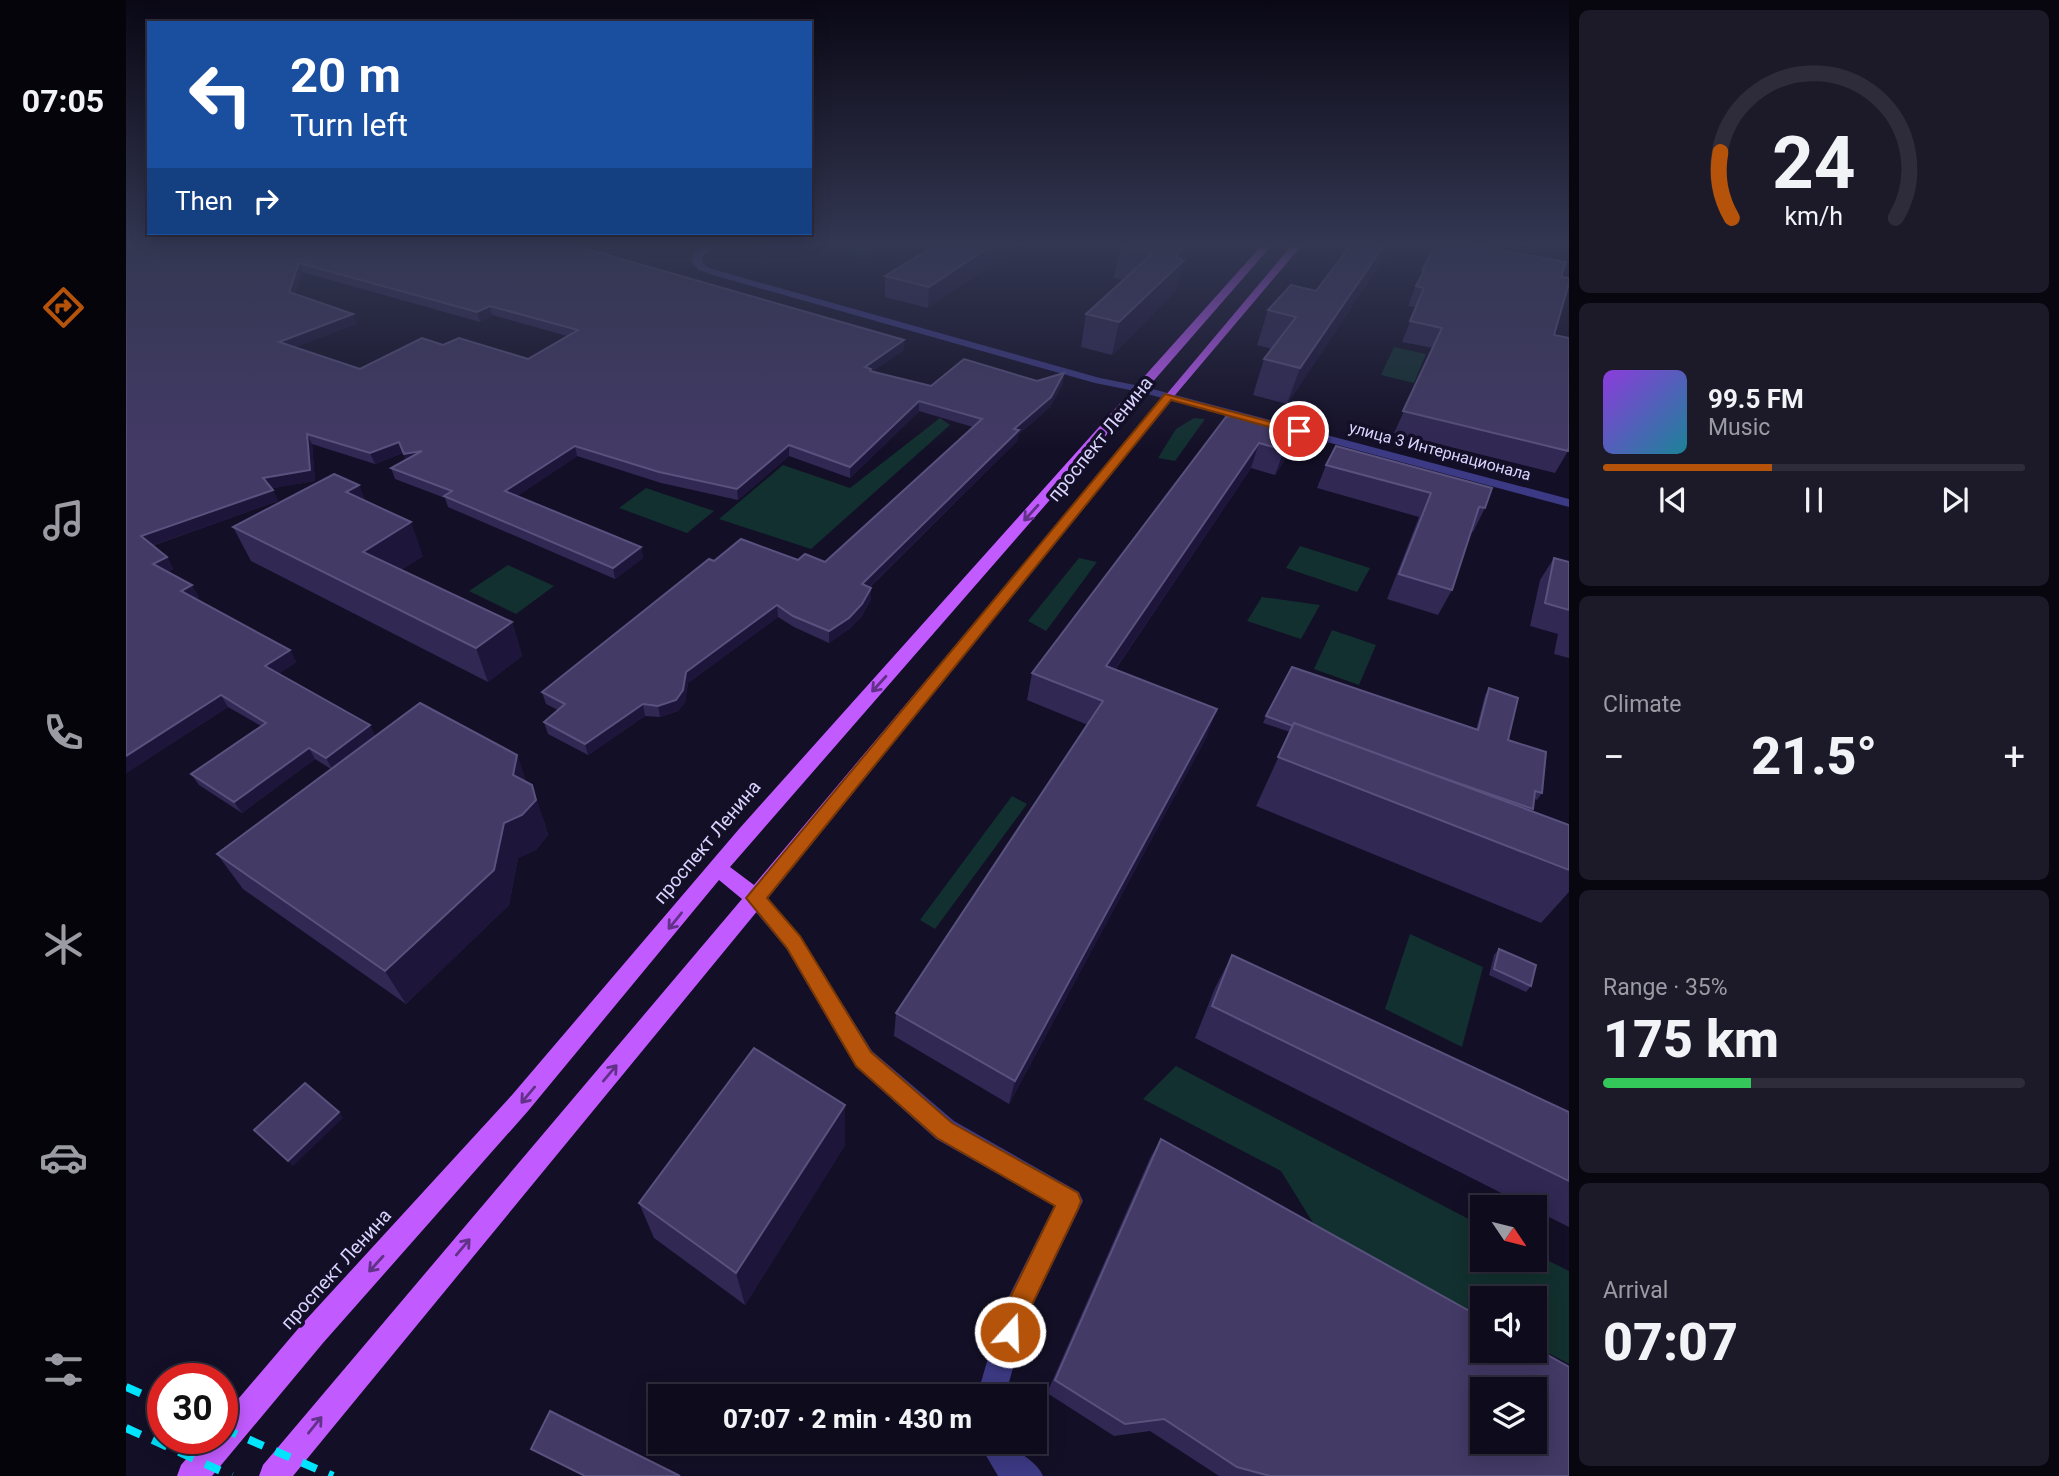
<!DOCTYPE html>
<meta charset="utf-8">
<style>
body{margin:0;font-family:Roboto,sans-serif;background:#1c1929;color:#f1f3f6;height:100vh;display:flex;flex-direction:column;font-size:26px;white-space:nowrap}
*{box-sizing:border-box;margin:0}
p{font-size:23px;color:#9b9ba3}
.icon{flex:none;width:38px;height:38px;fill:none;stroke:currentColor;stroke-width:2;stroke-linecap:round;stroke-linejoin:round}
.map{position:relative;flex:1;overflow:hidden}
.drawer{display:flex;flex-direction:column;gap:10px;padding:10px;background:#08060f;width:490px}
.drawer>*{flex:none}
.hud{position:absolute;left:21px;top:21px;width:665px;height:214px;border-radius:0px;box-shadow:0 4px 18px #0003,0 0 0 2px #2e2b3b;background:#1a4fa0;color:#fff;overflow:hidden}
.needle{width:46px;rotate:125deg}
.tools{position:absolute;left:1344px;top:1195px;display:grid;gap:14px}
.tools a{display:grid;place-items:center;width:77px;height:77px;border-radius:0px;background:#0e0b1c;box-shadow:0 4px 18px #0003,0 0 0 2px #2e2b3b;font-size:35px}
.speed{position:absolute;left:21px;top:1363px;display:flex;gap:14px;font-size:35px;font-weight:700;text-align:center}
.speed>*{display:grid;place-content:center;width:91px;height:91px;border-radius:50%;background:#0e0b1c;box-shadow:0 4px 18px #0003,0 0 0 2px #2e2b3b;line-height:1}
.speed .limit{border:10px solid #d22;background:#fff;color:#111}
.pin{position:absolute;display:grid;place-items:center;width:60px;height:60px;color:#fff;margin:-30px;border:4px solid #fff;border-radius:50%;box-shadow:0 2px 7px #0007}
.me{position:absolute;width:77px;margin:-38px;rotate:20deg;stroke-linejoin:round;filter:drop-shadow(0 0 5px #0008)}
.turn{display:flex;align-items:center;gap:24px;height:147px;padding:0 28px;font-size:32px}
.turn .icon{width:91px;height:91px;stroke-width:2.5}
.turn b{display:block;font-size:49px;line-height:60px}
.then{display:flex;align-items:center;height:66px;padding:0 28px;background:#0003;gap:14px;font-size:26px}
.big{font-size:52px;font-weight:800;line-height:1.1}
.drawer .widget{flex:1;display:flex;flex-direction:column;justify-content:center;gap:10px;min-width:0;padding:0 24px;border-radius:10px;background:#1c1929}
.drawer .dial{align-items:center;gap:0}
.dial svg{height:182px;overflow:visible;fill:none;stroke:#2e2b3b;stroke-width:7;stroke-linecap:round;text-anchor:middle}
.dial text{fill:#f1f3f6;stroke:none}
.song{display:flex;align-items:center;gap:21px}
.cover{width:84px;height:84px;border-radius:10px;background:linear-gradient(135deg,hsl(270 70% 55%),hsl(190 70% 35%))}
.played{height:7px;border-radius:4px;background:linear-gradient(90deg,#b45309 40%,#2e2b3b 40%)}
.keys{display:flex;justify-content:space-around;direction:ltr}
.heat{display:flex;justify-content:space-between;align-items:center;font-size:38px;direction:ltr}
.charge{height:10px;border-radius:5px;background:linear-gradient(90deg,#34c759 35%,#2e2b3b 0)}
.trip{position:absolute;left:522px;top:1384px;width:399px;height:70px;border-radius:0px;background:#0e0b1c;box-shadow:0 4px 18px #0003,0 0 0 2px #2e2b3b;font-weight:800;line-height:70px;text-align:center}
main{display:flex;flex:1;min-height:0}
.tab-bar{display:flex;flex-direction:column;width:126px;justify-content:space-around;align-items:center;background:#06040b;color:#9b9ba3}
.tab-bar .icon{width:49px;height:49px}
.tab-bar .selected{color:#b45309}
.tab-bar b{font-size:32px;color:#f1f3f6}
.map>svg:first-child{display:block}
</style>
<main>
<nav class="tab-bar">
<b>07:05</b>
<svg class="icon selected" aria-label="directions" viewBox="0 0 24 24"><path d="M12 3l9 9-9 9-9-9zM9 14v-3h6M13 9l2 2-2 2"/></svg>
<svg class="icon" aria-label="music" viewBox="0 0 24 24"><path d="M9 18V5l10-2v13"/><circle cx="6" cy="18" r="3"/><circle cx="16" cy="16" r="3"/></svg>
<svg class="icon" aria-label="phone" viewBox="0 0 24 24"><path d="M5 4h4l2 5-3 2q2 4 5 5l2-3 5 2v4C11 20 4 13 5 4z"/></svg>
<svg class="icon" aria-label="climate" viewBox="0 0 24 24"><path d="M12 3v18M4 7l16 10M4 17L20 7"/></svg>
<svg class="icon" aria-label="car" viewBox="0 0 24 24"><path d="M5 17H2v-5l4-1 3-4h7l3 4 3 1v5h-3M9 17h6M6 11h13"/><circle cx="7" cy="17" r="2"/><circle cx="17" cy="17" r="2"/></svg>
<svg class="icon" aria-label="filters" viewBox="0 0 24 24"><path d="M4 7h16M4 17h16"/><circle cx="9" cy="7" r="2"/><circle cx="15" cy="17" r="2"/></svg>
</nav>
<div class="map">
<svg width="1443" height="1476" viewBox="0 0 1443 1476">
<rect width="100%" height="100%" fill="#130f26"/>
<!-- green -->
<g fill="#12302f">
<polygon points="703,245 752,245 758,247 739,258 698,248"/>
<polygon points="1268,347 1300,354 1288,383 1255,375"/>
<polygon points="814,418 824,425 685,549 593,519 657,465 724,488"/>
<polygon points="1068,418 1079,419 1049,461 1032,458 1050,429"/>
<polygon points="520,488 588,511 561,533 493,508"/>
<polygon points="1174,546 1244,568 1231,592 1160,568"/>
<polygon points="953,558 971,562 920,631 902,621"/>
<polygon points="382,565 428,586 390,614 343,591"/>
<polygon points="1136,597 1194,605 1175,639 1121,621"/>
<polygon points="1206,630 1250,645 1233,685 1188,669"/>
<polygon points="886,796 901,804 809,929 794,920"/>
<polygon points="1284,934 1357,967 1336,1047 1259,1009"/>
<polygon points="1050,1066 1356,1226 1356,1260 1409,1260 1409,1254 1443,1271 1443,1364 1409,1346 1409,1298 1356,1298 1356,1318 1192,1231 1155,1171 1017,1099"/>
</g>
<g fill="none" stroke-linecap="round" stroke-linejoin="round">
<!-- minor -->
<g fill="#3d3a85" fill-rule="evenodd">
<path d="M581,245H592L576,257C576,267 585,268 593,271L974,378L1019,387L1443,499V507L1014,392L969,383L587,275L573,270L566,262L568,254Z"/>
<polygon points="630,890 637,892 674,936 746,1051 828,1121 953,1192 957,1201 903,1313 879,1396 851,1396 876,1310 928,1206 810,1139 730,1067 660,948 623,904 620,898 623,892"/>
<path d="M852,1442H885C896,1458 910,1460 917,1476H872Z"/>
</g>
<!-- major -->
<polygon fill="#c25bff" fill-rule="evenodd" points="1136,245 1146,245 604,867 628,885 1166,245 1176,245 1050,394 637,904 167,1476 133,1476 137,1465 616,899 593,880 402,1111 197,1343 86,1476 51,1476 55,1465 78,1438 96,1438 96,1418 177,1323 386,1095 613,829"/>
<!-- rail -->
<g stroke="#00e5ff" stroke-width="8" stroke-dasharray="16 13" stroke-linecap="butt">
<polyline points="0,1387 37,1403"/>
<polyline points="0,1428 106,1476"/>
<polyline points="96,1428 207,1476"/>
</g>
</g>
<!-- wall -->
<g fill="#312854" fill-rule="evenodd">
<path d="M0,245H447L778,350L747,371L805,386L911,381L937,384L924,407L892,435L891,441L744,587L745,588V599L736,616L723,629L703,643L668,627L652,617L562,683L559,702L552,711L534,717L519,716L462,755L422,734L418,722L432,710L420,704L416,692L588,561L672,560L699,562L847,427L793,411L724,478L663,456L612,500L535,483L451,456L391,496L515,547L517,558L489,579L322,507L319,498L269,479L265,468L280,460L277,453L249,464L186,444L189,481L146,488L152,501L26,546L41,557L47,569L41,572L73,597L69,599L164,650L170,662L152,674L250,736L391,755L400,782L418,821L422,835L410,850L392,858L383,905L280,1004L117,889L91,854L205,769L189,759L116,813L73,785L65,774L135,726L102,707L0,773ZM176,272L354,322L366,315L441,336L402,359L317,345L234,369L169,347L230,324L227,314L169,294Z"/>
<polygon points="798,245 883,245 883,253 802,308 759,297 759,276 806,247"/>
<polygon points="996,245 1065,245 1057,262 1050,291 986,355 955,347 960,314 998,280 988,278 994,246"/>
<polygon points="1225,245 1267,245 1161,404 1127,395 1138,359 1146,349 1131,345 1142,310 1190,291"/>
<polygon points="1296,270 1435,277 1428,335 1442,451 1429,473 1268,433 1307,348 1276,342 1290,307 1282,306"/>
<polygon points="1100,417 1171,430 1162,455 1149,475 1125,468 989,670 1081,736 883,1104 768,1036 770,1013 962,725 901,700 906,673"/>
<polygon points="1200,465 1359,508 1347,532 1345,532 1326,590 1312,615 1261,599 1293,517 1191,488"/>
<polygon points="240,502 297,556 275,570 386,622 396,656 362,682 125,561 107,527"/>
<polygon points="1428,558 1443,562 1443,658 1428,654 1432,634 1404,626 1414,580"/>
<polygon points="1363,688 1382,740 1416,793 1411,800 1408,799 1407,809 1406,811 1443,825 1443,892 1415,923 1130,806 1164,732 1137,723 1140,716 1350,730 1359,695"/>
<polygon points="1373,949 1405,986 1400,992 1363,975 1368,955"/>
<polygon points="1106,955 1443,1112 1443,1227 1409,1210 1409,1208 1405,1208 1069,1038 1089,988"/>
<polygon points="1035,1139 1443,1476 1093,1476 1024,1431 988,1436 921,1393 1024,1158"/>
<polygon points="719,1145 619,1305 528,1238 513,1203"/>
</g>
<!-- shaded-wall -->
<g fill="#1d163a">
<polygon points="866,245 883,245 883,253 802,308 803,287"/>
<polygon points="1057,245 1065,245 1057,262 1050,291 986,355 993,322 1050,258"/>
<polygon points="1258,245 1267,245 1161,404 1174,368"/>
<polygon points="173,263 176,272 167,301 163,292"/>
<polygon points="364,306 366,315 354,322 351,312"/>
<polygon points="227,314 230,324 157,352 153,342"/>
<polygon points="778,340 778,350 745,373 739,367"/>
<polygon points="938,373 937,384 924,407 892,435 891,441 735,595 736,584 888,429"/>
<polygon points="793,401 793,411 724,478 724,467"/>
<polygon points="1171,430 1162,455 1149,475 1158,450"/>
<polygon points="181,434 186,444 189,481 143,489 137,478"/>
<polygon points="273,442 277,453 249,464 244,453"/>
<polygon points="1133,443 1125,468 973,693 980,666"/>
<polygon points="663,445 663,456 612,500 611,489"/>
<polygon points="449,446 451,456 382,502 379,491"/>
<polygon points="296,451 282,465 278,454"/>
<polygon points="233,485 247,517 220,492"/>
<polygon points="147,490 152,501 22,547 15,536"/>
<polygon points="285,522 297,556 252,585 237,552"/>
<polygon points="515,547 517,558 489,579 487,568"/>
<polygon points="41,557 47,569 34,575 27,564"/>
<polygon points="66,585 73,597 62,603 55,591"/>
<polygon points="745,588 745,599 736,616 723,629 703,643 703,631"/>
<polygon points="651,605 652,617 562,683 559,702 552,711 534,717 532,706 560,672"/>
<polygon points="386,622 396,656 362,682 350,648"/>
<polygon points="164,650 170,662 146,678 139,666"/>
<polygon points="95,695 102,707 0,773 0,756"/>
<polygon points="517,704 519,716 462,755 459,744"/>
<polygon points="1091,709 1081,736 883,1104 889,1081"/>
<polygon points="244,725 250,737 206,769 200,758"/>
<polygon points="183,748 189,759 116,813 108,802"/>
<polygon points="391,755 403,791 387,775"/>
<polygon points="406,785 418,821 422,835 410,850 392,858 383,905 280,1004 259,971"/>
<polygon points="719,1105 719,1145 619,1305 610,1273"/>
<polygon points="213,1112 217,1118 167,1166 162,1161"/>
</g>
<!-- building -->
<g fill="#433a66" stroke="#5a527e" stroke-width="2" fill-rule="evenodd">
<path d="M0,245H447L778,340L739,367L745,369L744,371L805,386L838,359L911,381L938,373L925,397L888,429L893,430L736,584L745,588L736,604L723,618L703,631L667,616L651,605L560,672L557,690L550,700L532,706L517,704L459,744L418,722L439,704L416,692L583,559L588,561L615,539L672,560L679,554L699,562L856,419L793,401L724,467L663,445L611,489L533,472L449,446L379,491L515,547L487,568L318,496L326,491L265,468L296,451L278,454L273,442L244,453L181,434L184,470L137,478L147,490L15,536L41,557L27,564L66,585L55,591L164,650L139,666L244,725L200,758L183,748L108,802L65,774L140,723L95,695L0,756ZM173,263L351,312L364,306L452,330L402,359L333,338L317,345L296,338L234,369L153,342L227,314L163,292Z"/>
<polygon points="810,245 866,245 803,287 759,276"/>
<polygon points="996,245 1057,245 1050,258 1058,260 993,322 960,314 1027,253 994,246"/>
<polygon points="1225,245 1258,245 1174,368 1138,359 1170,317 1142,310 1165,285 1190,291"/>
<polygon points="1310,245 1346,245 1440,262 1435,277 1443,278 1443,283 1428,335 1443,338 1443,447 1442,451 1277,411 1316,328 1284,321 1298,288 1290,286 1298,272 1296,270"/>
<polygon points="1113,414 1171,430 1158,450 1133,443 980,666 1091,709 889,1081 770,1013 977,701 906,673 1100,417"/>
<polygon points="1210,446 1366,488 1359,508 1353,507 1326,590 1273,574 1305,493 1200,465"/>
<polygon points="208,474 233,485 220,492 285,522 237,552 386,622 350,648 107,527"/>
<polygon points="1428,558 1443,562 1443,610 1419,603"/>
<polygon points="1166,667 1352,730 1363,688 1392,698 1382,740 1420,752 1416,793 1409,791 1407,809 1309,775 1168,723 1167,726 1140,716"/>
<polygon points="294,703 391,755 387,775 406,785 410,800 396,815 378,823 368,870 259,971 91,854"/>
<polygon points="1168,723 1443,825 1443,870 1152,757"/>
<polygon points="1373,949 1410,965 1405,986 1368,969"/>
<polygon points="1106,955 1443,1112 1443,1181 1086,1006"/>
<polygon points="628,1048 719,1105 610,1273 513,1203"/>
<polygon points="179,1083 213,1112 162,1161 128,1130"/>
<path d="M1035,1139L1356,1318V1351H1409V1348L1443,1367V1476H1144L1111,1467L1038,1419L999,1424L929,1380ZM1356,1390H1409V1442H1356Z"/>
<polygon points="424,1411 554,1476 459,1476 405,1449"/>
</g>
<!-- one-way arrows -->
<defs><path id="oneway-shaft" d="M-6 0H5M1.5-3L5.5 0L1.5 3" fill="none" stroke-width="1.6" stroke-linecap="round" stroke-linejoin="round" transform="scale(1.75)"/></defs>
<g stroke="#623188">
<use href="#oneway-shaft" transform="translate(905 513) rotate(132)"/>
<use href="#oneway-shaft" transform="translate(753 684) rotate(132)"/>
<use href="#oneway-shaft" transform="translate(549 921) rotate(129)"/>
<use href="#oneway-shaft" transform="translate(484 1073) rotate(-50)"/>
<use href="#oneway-shaft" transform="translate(402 1095) rotate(130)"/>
<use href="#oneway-shaft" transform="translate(337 1247) rotate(-50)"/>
<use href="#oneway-shaft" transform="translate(250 1264) rotate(132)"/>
<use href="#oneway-shaft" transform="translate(189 1425) rotate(-51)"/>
</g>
<!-- sky -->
<linearGradient id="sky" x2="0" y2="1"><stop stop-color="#0a0815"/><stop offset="0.54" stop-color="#333752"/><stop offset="1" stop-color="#333752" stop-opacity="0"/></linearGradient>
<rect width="1443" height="452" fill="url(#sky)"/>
<!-- route -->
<polygon fill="#b45309" stroke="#753606" stroke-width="2" points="1039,394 1179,431 1173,435 1045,400 641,898 674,936 745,1052 826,1123 952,1193 955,1201 952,1209 902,1313 893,1341 884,1344 875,1341 872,1332 878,1310 929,1206 811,1138 730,1066 661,948 620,898"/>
<g text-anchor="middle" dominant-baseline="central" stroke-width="7" stroke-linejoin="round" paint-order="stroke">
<!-- far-street labels -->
<g font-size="16" fill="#d9d4ff" stroke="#130f26">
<text transform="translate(1314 451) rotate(15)">улица 3 Интернационала</text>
</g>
<!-- street labels -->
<g font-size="19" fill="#d9d4ff" stroke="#130f26">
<text transform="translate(974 439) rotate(-51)">проспект Ленина</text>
<text transform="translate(581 842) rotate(-50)">проспект Ленина</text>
<text transform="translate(210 1269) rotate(-48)">проспект Ленина</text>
</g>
</g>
</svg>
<div class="tools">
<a><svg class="needle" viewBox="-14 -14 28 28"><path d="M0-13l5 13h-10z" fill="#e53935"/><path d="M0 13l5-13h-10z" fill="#9b9ba3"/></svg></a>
<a><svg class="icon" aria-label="sound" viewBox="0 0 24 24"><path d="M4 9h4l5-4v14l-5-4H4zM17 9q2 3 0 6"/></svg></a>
<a><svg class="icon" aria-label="layers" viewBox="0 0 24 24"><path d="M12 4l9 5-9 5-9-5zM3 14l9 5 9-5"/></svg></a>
</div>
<div class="speed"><div class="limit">30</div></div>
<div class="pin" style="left:1173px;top:431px;background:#d93025"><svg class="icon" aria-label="arrive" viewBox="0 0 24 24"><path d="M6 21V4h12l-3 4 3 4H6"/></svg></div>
<svg class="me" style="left:884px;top:1332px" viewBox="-20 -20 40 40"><circle r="17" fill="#b45309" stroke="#fff" stroke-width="3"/><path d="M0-11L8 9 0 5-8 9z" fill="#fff"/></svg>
<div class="trip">07:07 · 2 min · 430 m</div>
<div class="hud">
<div class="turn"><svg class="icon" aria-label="left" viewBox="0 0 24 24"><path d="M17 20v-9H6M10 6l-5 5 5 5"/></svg><div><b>20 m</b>Turn left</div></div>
<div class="then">Then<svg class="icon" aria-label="right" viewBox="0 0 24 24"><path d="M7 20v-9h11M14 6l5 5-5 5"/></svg></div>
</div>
</div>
<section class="drawer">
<div class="widget dial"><svg viewBox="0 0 100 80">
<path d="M14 69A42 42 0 1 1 86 69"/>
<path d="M14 69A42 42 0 0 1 9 40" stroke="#b45309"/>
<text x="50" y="56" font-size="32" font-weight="700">24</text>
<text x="50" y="72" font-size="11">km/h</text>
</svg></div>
<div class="widget">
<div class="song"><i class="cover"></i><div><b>99.5 FM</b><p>Music</p></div></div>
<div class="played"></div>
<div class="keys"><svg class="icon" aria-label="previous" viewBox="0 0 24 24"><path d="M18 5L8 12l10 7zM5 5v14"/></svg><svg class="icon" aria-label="pause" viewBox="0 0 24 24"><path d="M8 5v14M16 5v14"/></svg><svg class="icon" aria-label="next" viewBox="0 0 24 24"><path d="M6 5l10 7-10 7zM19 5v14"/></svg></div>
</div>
<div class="widget"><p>Climate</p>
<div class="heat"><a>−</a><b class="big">21.5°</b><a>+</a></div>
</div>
<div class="widget"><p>Range · 35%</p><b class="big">175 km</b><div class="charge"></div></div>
<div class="widget"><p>Arrival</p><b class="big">07:07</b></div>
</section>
</main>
